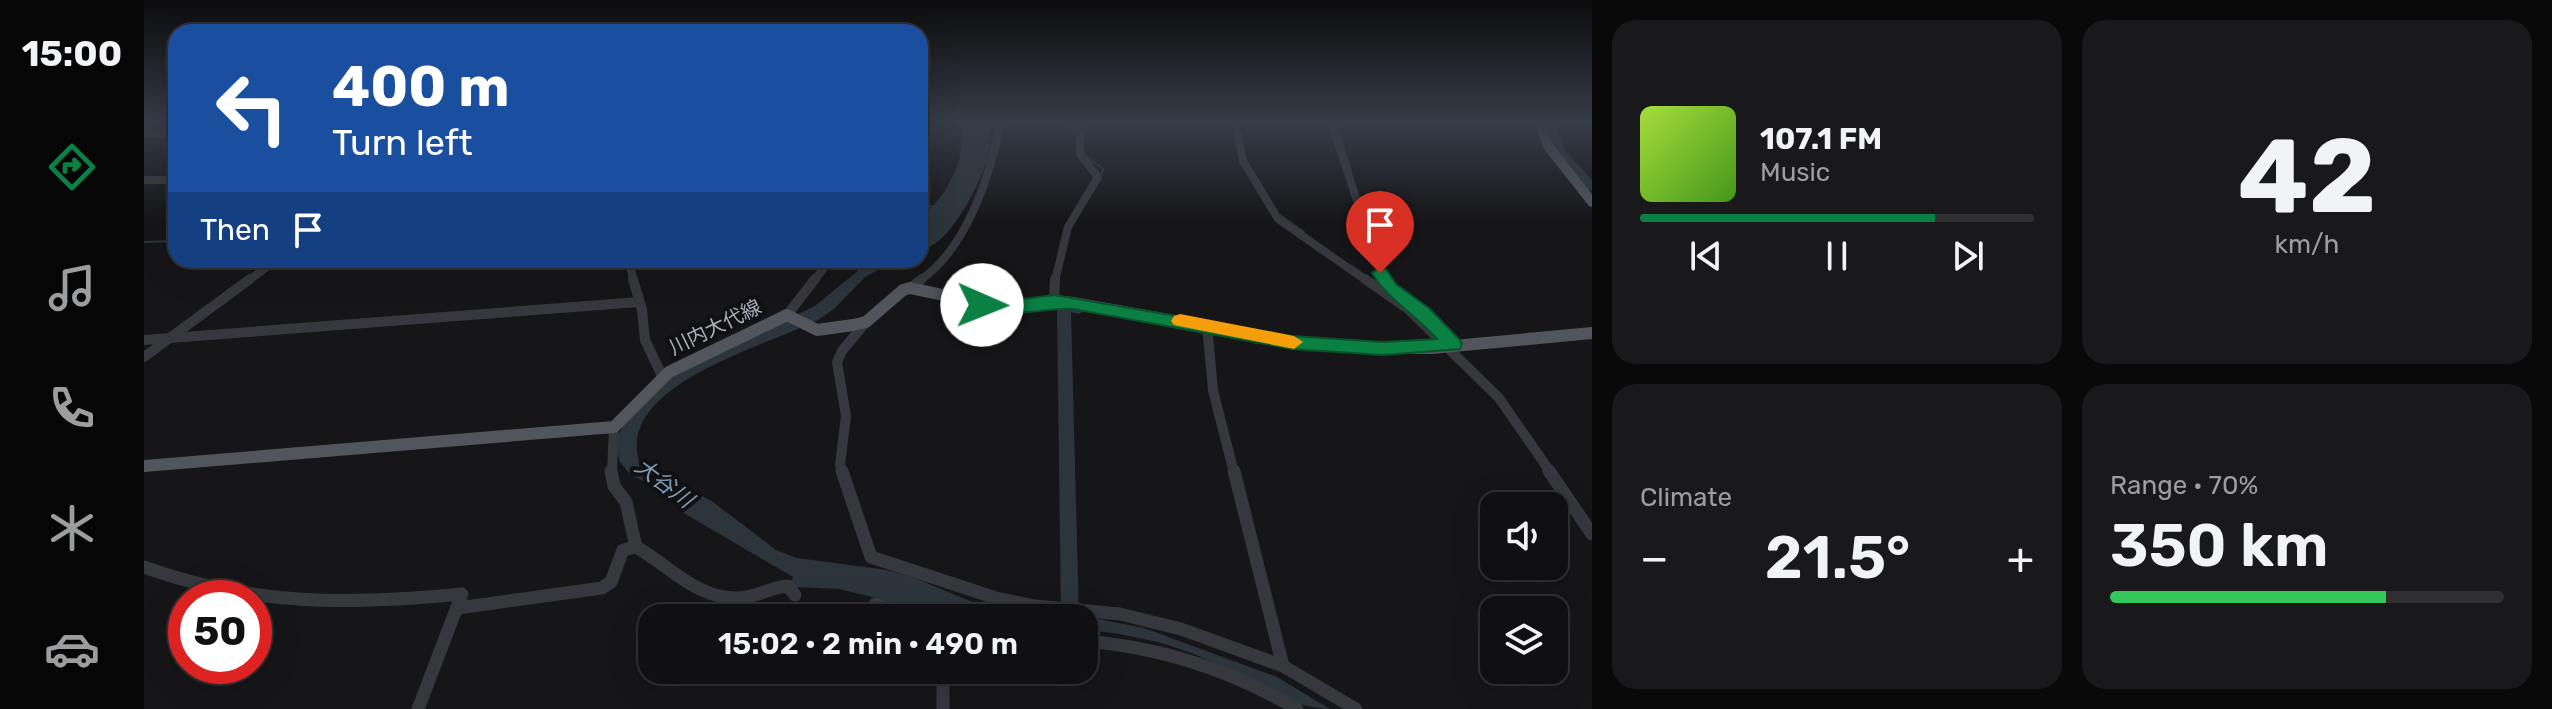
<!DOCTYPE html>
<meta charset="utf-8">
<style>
body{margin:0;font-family:Rubik,"Noto Sans JP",sans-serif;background:#19191b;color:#f1f3f6;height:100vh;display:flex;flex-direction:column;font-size:30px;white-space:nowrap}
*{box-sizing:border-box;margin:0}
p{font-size:26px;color:#9c9d9f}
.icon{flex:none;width:44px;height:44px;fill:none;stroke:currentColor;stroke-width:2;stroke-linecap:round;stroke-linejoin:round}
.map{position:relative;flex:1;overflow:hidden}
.details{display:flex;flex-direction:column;gap:20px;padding:20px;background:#09090a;width:960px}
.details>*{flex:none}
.banner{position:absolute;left:24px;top:24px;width:760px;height:244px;border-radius:24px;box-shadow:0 8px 32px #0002,0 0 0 2px #303032;background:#1a4fa0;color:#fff;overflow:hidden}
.tools{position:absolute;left:1336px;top:492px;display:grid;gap:16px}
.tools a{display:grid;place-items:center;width:88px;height:88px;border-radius:16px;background:#101012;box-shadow:0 8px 32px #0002,0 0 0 2px #303032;font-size:40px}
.speed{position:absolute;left:24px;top:580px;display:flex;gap:16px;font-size:40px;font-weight:700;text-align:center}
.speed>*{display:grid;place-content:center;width:104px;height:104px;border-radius:50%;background:#101012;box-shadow:0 8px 32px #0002,0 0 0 2px #303032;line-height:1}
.speed .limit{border:12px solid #d22;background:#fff;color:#111}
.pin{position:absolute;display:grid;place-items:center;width:68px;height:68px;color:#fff;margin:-82px -34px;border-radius:50% 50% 50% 0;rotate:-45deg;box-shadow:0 0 8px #0007}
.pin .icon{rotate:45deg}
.me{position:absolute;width:88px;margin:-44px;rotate:91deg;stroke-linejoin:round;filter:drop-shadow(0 0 6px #0008)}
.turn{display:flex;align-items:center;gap:28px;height:168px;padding:0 32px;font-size:36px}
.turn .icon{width:104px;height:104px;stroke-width:2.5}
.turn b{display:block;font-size:56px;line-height:68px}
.then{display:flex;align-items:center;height:76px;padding:0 32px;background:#0003;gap:16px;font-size:30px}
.big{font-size:60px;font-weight:600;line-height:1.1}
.details .widget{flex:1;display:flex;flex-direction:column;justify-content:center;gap:12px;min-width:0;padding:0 28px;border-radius:24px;background:#19191b}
.details .dial{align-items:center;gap:0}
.dial b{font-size:104px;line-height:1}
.song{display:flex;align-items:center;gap:24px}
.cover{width:96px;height:96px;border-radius:12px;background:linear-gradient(135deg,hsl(80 70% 55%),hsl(100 70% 35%))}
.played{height:8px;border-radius:4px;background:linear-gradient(90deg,#0b8043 75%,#303032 75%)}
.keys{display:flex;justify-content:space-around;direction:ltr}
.heat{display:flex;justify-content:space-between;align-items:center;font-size:44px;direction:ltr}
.charge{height:12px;border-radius:6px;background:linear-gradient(90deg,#34c759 70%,#303032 0)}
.details .tiles{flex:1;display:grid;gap:20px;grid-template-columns:repeat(2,1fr)}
.trip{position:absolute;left:494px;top:604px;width:460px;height:80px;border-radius:24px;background:#101012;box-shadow:0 8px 32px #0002,0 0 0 2px #303032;font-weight:600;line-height:80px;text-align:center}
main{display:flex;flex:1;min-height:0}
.tab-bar{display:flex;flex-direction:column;width:144px;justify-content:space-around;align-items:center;background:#060607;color:#9c9d9f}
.tab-bar .icon{width:56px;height:56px}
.tab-bar .on{color:#0b8043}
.tab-bar b{font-size:36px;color:#f1f3f6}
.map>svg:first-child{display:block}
</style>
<main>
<nav class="tab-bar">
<b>15:00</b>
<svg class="icon on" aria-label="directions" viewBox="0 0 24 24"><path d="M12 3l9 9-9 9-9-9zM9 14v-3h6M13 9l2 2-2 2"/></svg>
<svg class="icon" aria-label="music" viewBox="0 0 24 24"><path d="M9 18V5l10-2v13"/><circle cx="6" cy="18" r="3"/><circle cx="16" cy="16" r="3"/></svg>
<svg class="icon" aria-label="phone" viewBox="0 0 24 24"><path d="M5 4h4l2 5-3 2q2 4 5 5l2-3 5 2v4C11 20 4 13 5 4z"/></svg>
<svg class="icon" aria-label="climate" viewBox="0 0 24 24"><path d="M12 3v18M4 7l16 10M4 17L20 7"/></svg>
<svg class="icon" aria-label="car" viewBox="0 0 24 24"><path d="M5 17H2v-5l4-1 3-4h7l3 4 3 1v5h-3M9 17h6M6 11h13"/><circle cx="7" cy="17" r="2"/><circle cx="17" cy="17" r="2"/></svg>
</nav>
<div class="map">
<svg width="1448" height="709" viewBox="0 0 1448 709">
<rect width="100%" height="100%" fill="#161618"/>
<!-- water -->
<g fill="#2c353c">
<path d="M820,123H848C846,136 847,150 843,161C834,186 804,249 776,249V222L801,191L815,163Z"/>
<path d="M727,260H750L720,278L690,309L674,320C623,346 473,384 495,461L569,502L632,550L653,558L743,570L768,577L826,601L875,613L929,614L1000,628L1133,677L1186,709C1144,709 1105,677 1066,661C1028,643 982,633 940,630V618L806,616L695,589L651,587L647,584L649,577L538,512L539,502L486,474L476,462L473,451V437L479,426L525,378L671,306Z"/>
</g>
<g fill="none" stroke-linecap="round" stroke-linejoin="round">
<!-- stream -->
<g stroke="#2c353c" stroke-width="2">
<polyline points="933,123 943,130 940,134"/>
<polyline points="1193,127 1207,170"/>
<polyline points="943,157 959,169 956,180"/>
<polyline points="776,204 790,207"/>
<polyline points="1136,215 1160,232"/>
<polyline points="0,242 32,241"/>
<polyline points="1238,263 1241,275"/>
<polyline points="1208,266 1222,276"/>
</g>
<!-- river -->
<g fill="#2c353c" fill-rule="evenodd">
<polygon points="1402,123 1412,123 1421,150 1448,180 1448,191 1444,189 1411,151"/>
<polygon points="920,301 940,306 942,309 935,314 927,312 935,618 917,618 913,306"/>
</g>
<!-- minor-far2 -->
<g stroke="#37383d" stroke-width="8">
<polyline points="1091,123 1099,161 1134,219 1223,281"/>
<polyline points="1187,123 1240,281"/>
<polyline points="0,133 32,134"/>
<polyline points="0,180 32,180"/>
<polyline points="484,260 490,281"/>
<polyline points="104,281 132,260"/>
<polyline points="670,281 686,260"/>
<path d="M775,281C822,250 847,175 856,123"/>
<polyline points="911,281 924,227 954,177 936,154 936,134 928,123"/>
</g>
<!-- minor-far1 -->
<g stroke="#37383d" stroke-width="10">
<polyline points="489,279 498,310 501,340 519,378"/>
<polyline points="1221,279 1264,309 1355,398 1407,473"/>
<polyline points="1239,279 1254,294"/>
<polyline points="766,288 778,279"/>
<polyline points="910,301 911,279"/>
<polyline points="1270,306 1309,344"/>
<polyline points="643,315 671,279"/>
<polyline points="1063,325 1069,390 1090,473"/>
<polyline points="0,340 495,302"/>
<polyline points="0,357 106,279"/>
<polyline points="468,473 470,427"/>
<polyline points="699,473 696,465 702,416 693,362 698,351 722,322"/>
</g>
<!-- minor -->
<g stroke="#37383d" stroke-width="13">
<polyline points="467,471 470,486 482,502 492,547"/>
<polyline points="698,471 727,557 852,598 891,606 976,614 1037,629 1139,666 1212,709"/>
<polyline points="1090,471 1139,666"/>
<polyline points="1405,471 1448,534"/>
<path d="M0,567C109,606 205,605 318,594L274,709"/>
<polyline points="731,604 780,618"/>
<path d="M314,608L458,588L467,582L479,550L492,547C525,565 552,599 594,598C611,598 627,587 644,586L651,595"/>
<path d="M940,641C1016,647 1087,670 1153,709"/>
<polyline points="799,670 799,709"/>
</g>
<!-- major-far1 -->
<polyline stroke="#53555c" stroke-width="10" points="1396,123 1404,146 1448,202"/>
<!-- major -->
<polyline stroke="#53555c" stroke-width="12" points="0,466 470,427 525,372 643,315 673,330 709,325 722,322 759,290 766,288 855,307 910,301 929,303 1148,342 1239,348 1288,348 1448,333"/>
</g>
<!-- sky -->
<linearGradient id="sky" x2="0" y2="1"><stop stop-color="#0c0c0d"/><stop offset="0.55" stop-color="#363c48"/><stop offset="1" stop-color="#363c48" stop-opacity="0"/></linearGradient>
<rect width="1448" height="223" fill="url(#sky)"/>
<!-- route -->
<path fill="#0b8043" stroke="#07532c" stroke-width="2" d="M1236,267L1242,269L1252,284L1286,309L1316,340L1318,344L1316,349L1239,355L1148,349L929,309C906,307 843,322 829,305L838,299L865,301L910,295L1148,336L1239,342L1293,339C1272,315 1244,300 1228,273Z"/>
<!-- slow -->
<polygon fill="#f59e0b" points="1036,314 1150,336 1159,342 1150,349 1030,325 1027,321 1030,316"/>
<g text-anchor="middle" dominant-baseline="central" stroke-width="8" stroke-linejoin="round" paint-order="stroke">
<!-- street labels -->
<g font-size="20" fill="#a8adb8" stroke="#111113">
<text transform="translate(571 327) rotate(-26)">川内大代線</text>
</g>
<!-- water labels -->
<g font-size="22" font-style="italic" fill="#7f9bb3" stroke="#111113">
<text transform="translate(520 483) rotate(37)">大谷川</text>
</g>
</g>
</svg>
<div class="tools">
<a><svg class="icon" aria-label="sound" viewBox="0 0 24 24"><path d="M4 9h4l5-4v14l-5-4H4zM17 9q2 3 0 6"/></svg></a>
<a><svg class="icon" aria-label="layers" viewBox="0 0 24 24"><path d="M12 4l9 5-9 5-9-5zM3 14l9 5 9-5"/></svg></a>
</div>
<div class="speed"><div class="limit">50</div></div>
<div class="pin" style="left:1236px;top:273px;background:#d93025"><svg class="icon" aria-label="arrive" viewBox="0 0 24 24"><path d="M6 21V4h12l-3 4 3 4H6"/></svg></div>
<svg class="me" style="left:838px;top:305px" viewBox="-20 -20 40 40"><circle r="19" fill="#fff"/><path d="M0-13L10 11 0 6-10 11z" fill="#0b8043"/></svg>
<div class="trip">15:02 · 2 min · 490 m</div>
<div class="banner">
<div class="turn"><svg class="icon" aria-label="left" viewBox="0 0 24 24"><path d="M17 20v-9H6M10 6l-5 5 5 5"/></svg><div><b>400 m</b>Turn left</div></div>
<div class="then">Then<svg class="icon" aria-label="arrive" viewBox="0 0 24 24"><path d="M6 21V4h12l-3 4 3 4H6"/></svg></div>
</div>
</div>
<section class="details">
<div class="tiles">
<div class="widget">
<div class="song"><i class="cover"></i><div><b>107.1 FM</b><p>Music</p></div></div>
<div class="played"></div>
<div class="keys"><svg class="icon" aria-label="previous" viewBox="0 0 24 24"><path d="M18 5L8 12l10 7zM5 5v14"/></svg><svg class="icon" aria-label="pause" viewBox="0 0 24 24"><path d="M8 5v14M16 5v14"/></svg><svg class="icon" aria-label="next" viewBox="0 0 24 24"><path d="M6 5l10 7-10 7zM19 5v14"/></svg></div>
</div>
<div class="widget dial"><b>42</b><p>km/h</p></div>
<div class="widget"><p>Climate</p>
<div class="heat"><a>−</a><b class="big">21.5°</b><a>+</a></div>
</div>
<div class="widget"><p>Range · 70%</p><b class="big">350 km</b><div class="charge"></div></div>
</div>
</section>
</main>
